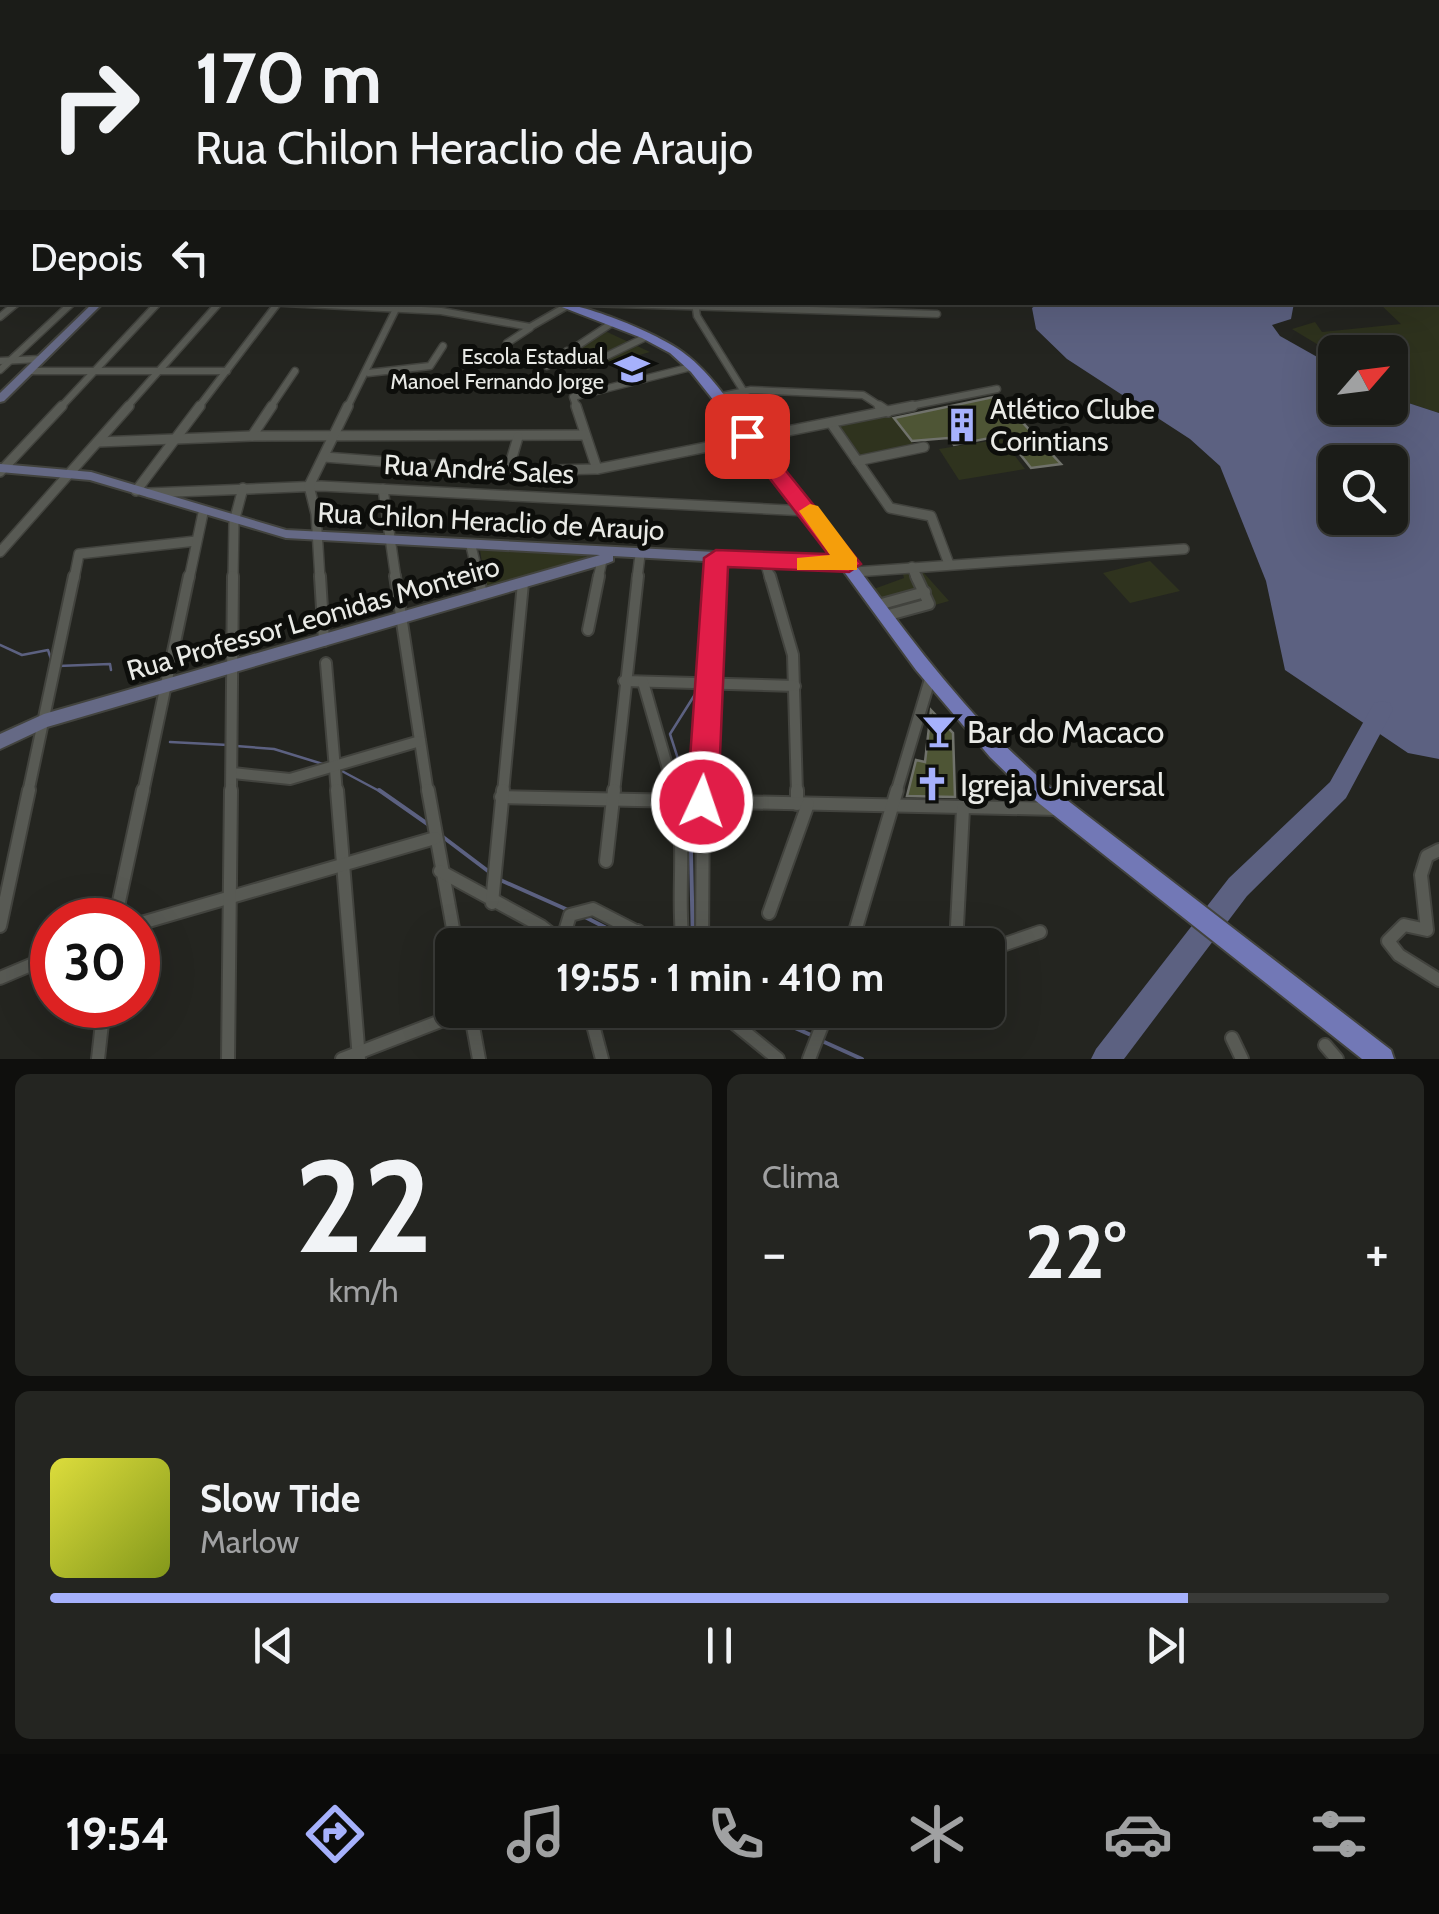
<!DOCTYPE html>
<html lang="pt">
<meta charset="utf-8">
<style>
body{margin:0;font-family:Cabin,sans-serif;background:#242521;color:#f1f3f6;height:100vh;display:flex;flex-direction:column;font-size:38px;white-space:nowrap}
*{box-sizing:border-box;margin:0}
p{font-size:32px;color:#a0a1a2}
.icon{flex:none;width:55px;height:55px;fill:none;stroke:currentColor;stroke-width:2;stroke-linecap:round;stroke-linejoin:round}
.map{position:relative;height:1059px;overflow:hidden}
.drawer{display:flex;flex-direction:column;gap:15px;padding:15px;background:#0f0f0d;flex:1}
.drawer>*{flex:none}
.hud{position:absolute;left:0px;top:0px;width:1440px;height:305px;box-shadow:0 10px 40px #0002,0 0 0 2px #393a37;background:#1b1c18;color:#f1f3f6;overflow:hidden}
.needle{width:65px;rotate:62deg}
.fabs{position:absolute;left:1318px;top:335px;display:grid;gap:20px}
.fabs a{display:grid;place-items:center;width:90px;height:90px;border-radius:15px;background:#1b1c18;box-shadow:0 10px 40px #0002,0 0 0 2px #393a37;font-size:50px}
.speed{position:absolute;left:30px;top:898px;display:flex;gap:20px;font-size:50px;font-weight:700;text-align:center}
.speed>*{display:grid;place-content:center;width:130px;height:130px;border-radius:50%;background:#1b1c18;box-shadow:0 10px 40px #0002,0 0 0 2px #393a37;line-height:1}
.speed .limit{border:15px solid #d22;background:#fff;color:#111}
.pin{position:absolute;display:grid;place-items:center;width:85px;height:85px;color:#fff;margin:-42px;border-radius:20px;box-shadow:0 5px 15px #0006}
.me{position:absolute;width:110px;margin:-55px;rotate:3deg;stroke-linejoin:round;filter:drop-shadow(0 0 8px #0008)}
.turn{display:flex;align-items:center;gap:35px;height:210px;padding:0 30px;font-size:45px}
.turn .icon{width:130px;height:130px;stroke-width:2.5}
.turn b{display:block;font-size:70px;line-height:85px}
.then{display:flex;align-items:center;height:95px;padding:0 30px;background:#0003;gap:20px;font-size:38px}
.big{font-size:75px;font-weight:700;line-height:1.1}
.drawer .card{flex:1;display:flex;flex-direction:column;justify-content:center;gap:15px;min-width:0;padding:0 35px;border-radius:15px;background:#242521}
.drawer .dial{align-items:center;gap:0}
.dial b{font-size:130px;line-height:1}
.song{display:flex;align-items:center;gap:30px}
.cover{width:120px;height:120px;border-radius:15px;background:linear-gradient(135deg,hsl(60 70% 55%),hsl(70 70% 35%))}
.played{height:10px;border-radius:5px;background:linear-gradient(90deg,#a6b1fc 85%,#393a37 85%)}
.keys{display:flex;justify-content:space-around;direction:ltr}
.heat{display:flex;justify-content:space-between;align-items:center;font-size:55px;direction:ltr}
.drawer .tiles{flex:1;display:grid;gap:15px;grid-template-columns:1fr 1fr}
.card:last-child{grid-column:span 2}
.trip{position:absolute;left:435px;top:928px;width:570px;height:100px;border-radius:15px;background:#1b1c18;box-shadow:0 10px 40px #0002,0 0 0 2px #393a37;font-weight:700;line-height:100px;text-align:center}
.dock{display:flex;height:160px;justify-content:space-around;align-items:center;background:#0b0b0a;color:#a0a1a2}
.dock .icon{width:70px;height:70px}
.dock .on{color:#a6b1fc}
.dock b{font-size:45px;color:#f1f3f6}
.map>svg:first-child{display:block}
</style>
<div class="map">
<svg width="1439" height="1059" viewBox="0 0 1439 1059">
<rect width="100%" height="100%" fill="#242520"/>
<!-- green -->
<g fill="#2f331e">
<polygon points="1439,162 1439,413 1390,397 1390,352 1335,355 1292,329 1315,322 1322,332 1401,324 1379,303 1438,302"/>
<polygon points="603,330 650,352 587,370 570,349"/>
<polygon points="891,415 913,444 861,456 839,426"/>
<polygon points="1002,439 1025,469 959,480 939,449"/>
<polygon points="480,550 577,555 592,557 486,587"/>
<polygon points="1150,561 1180,591 1130,603 1103,573"/>
<polygon points="902,570 923,572 949,601 893,617 871,590 904,578"/>
</g>
<!-- water -->
<path fill="#5c6181" fill-rule="evenodd" d="M1039,303H1294L1291,319L1272,325L1280,336L1335,367V408H1390V397L1439,413V759L1408,753L1285,670L1266,581L1220,466L1190,439L1067,359L1036,329L1032,308ZM1335,462H1390V518H1335Z"/>
<g fill="none" stroke-linecap="round" stroke-linejoin="round">
<!-- stream-far1 -->
<g stroke="#5c6181" stroke-width="2.5">
<polyline points="0,645 22,655 48,650 52,662"/>
<polyline points="58,666 110,664 111,670"/>
<polyline points="170,742 228,745"/>
<polyline points="236,746 274,749 326,765"/>
<polyline points="338,769 383,793"/>
<polyline points="689,793 670,734 699,688"/>
</g>
<!-- stream -->
<g stroke="#5c6181" stroke-width="4">
<polyline points="379,790 429,825"/>
<polyline points="688,790 689,794"/>
<polyline points="690,807 693,945"/>
<polyline points="443,837 488,871"/>
<polyline points="498,879 568,910"/>
<polyline points="585,917 622,936"/>
<polyline points="754,1010 811,1035"/>
<polyline points="822,1041 862,1059"/>
</g>
<!-- river -->
<polygon fill="#5c6181" fill-rule="evenodd" points="1382,701 1390,703 1393,710 1346,798 1247,896 1124,1059 1091,1059 1096,1049 1229,878 1330,782 1374,703"/>
</g>
<!-- building -->
<g fill="#4e5535" stroke="#70726b" stroke-width="2.5">
<polygon points="998,396 1061,464 1031,468 1005,435 954,445 948,438 912,441 894,418"/>
<polygon points="931,710 953,733 955,797 907,796 916,760 925,762"/>
</g>
<g fill="none" stroke-linecap="round" stroke-linejoin="round">
<!-- street-far3 casing -->
<g stroke="#42433e" stroke-width="9">
<g id="street-far3">
<polyline points="266,302 441,311 530,327 565,307"/>
<polyline points="555,302 937,314"/>
<polyline points="695,302 697,316 754,408"/>
<polyline points="0,317 18,302"/>
<polyline points="507,343 530,328"/>
<polyline points="567,351 588,365 648,336"/>
<polyline points="0,361 40,359"/>
<polyline points="547,366 612,323"/>
<polyline points="0,370 73,302"/>
<polyline points="30,371 227,371"/>
<polyline points="368,373 430,366 443,346"/>
<polyline points="717,397 751,390 863,395 883,408"/>
<polyline points="60,408 159,302"/>
<polyline points="126,408 220,302"/>
<polyline points="198,408 278,303"/>
<polyline points="270,408 295,371"/>
<polyline points="347,408 396,309"/>
<polyline points="577,408 573,397 691,367"/>
<polyline points="900,408 997,389"/>
</g>
</g>
<!-- street-far2 casing -->
<g stroke="#42433e" stroke-width="12">
<g id="street-far2">
<polyline points="576,406 597,469"/>
<polyline points="752,406 770,435 770,459"/>
<polyline points="879,406 888,412"/>
<polyline points="831,423 890,508 931,516 949,564"/>
<polyline points="252,436 272,406"/>
<polyline points="98,442 252,436 585,435"/>
<polyline points="324,457 508,471 597,469 913,406"/>
<polyline points="857,461 924,447"/>
<polyline points="508,471 518,437"/>
<polyline points="0,472 62,406"/>
<polyline points="383,489 396,579"/>
<polyline points="136,491 200,406"/>
<polyline points="149,493 321,486 807,511"/>
<polyline points="471,546 479,579"/>
<polyline points="0,552 129,406"/>
<polyline points="765,561 770,579"/>
<polyline points="912,567 917,579"/>
<polyline points="855,572 1184,549"/>
<polyline points="74,579 79,554 196,541"/>
<polyline points="189,579 203,513"/>
<polyline points="233,579 234,522 243,488"/>
<polyline points="320,579 316,514 309,486 348,406"/>
<polyline points="598,579 602,560"/>
<polyline points="637,579 640,555"/>
<polyline points="715,579 716,558"/>
</g>
</g>
<!-- street-far1 casing -->
<g stroke="#42433e" stroke-width="14">
<g id="street-far1">
<polyline points="320,576 324,641"/>
<polyline points="395,576 428,793"/>
<polyline points="478,576 482,594"/>
<polyline points="770,576 793,655 797,793"/>
<polyline points="878,605 925,592"/>
<polyline points="885,616 929,604 916,576"/>
<polyline points="588,630 599,576"/>
<polyline points="326,663 337,793"/>
<polyline points="624,681 795,686"/>
<polyline points="643,682 675,793"/>
<polyline points="233,773 290,779 420,741"/>
<polyline points="28,793 74,576"/>
<polyline points="143,793 189,576"/>
<polyline points="231,793 233,576"/>
<polyline points="503,793 523,583"/>
<polyline points="614,793 638,576"/>
<polyline points="703,793 715,576"/>
<polyline points="896,793 931,676"/>
</g>
</g>
<!-- street casing -->
<g stroke="#42433e" stroke-width="16">
<g id="street">
<polyline points="337,790 359,1059"/>
<polyline points="428,790 456,945"/>
<path d="M674,790C688,840 676,894 683,945"/>
<polyline points="797,790 797,804"/>
<polyline points="501,797 1058,809"/>
<polyline points="1439,850 1427,856 1421,875 1427,930 1404,925 1388,941 1399,955 1439,980"/>
<polyline points="606,861 614,790"/>
<polyline points="440,871 541,926 565,945"/>
<polyline points="492,903 503,790"/>
<polyline points="769,913 808,804"/>
<polyline points="115,920 143,790"/>
<polyline points="138,924 435,838"/>
<polyline points="0,926 29,790"/>
<polyline points="562,941 570,915 593,909 663,945"/>
<polyline points="621,945 638,931"/>
<polyline points="702,945 703,790"/>
<polyline points="851,945 897,790"/>
<polyline points="956,945 963,809"/>
<polyline points="988,950 1040,932"/>
<polyline points="0,978 52,956"/>
<polyline points="470,1010 479,1059"/>
<polyline points="589,1010 602,1059"/>
<polyline points="718,1010 778,1059"/>
<polyline points="1232,1038 1242,1059"/>
<polyline points="1325,1045 1337,1059"/>
<polyline points="98,1059 104,1005"/>
<polyline points="228,1059 231,790"/>
<polyline points="342,1059 469,1010"/>
<polyline points="809,1059 828,1010"/>
</g>
</g>
<!-- secondary casing -->
<g stroke="#42433e" stroke-width="4">
<g id="secondary">
<rect x="0" y="207" width="2" height="4"/>
<polygon points="94,302 104,302 4,401 0,402 0,393"/>
<polygon points="0,464 91,472 286,530 849,559 854,561 856,564 854,567 849,569 613,556 613,561 608,563 47,727 0,749 0,734 44,714 600,555 286,538 90,480 0,472"/>
</g>
</g>
<!-- primary casing -->
<g stroke="#42433e" stroke-width="4">
<path id="primary" d="M549,302C582,302 664,335 689,357C718,381 738,416 762,445C833,528 892,621 964,703C989,732 1017,757 1045,783L1391,1050L1394,1059H1362L1031,797L990,757L916,670L780,484L691,372L670,353L642,338Z"/>
</g>
<!-- street-far3 -->
<use href="#street-far3" stroke="#585a54" stroke-width="6"/>
<!-- street-far2 -->
<use href="#street-far2" stroke="#585a54" stroke-width="9"/>
<!-- street-far1 -->
<use href="#street-far1" stroke="#585a54" stroke-width="10"/>
<!-- street -->
<use href="#street" stroke="#585a54" stroke-width="12"/>
<!-- secondary -->
<use href="#secondary" fill="#656985" fill-rule="evenodd"/>
<!-- primary -->
<use href="#primary" fill="#7278b6" fill-rule="evenodd"/>
</g>
<!-- sky -->
<linearGradient id="sky" x2="0" y2="1"><stop stop-color="#141412"/><stop offset="0.52" stop-color="#3f464e"/><stop offset="1" stop-color="#3f464e" stop-opacity="0"/></linearGradient>
<rect width="1439" height="310" fill="url(#sky)"/>
<!-- route -->
<polygon fill="#e11d48" stroke="#92132f" stroke-width="2.5" points="747,429 754,431 861,564 849,572 728,567 718,802 713,812 702,816 691,812 687,802 704,558 716,550 828,554 737,436"/>
<!-- slow -->
<polygon fill="#f59e0b" points="810,504 818,506 857,558 857,570 797,570 797,558 830,555 799,511"/>
<!-- icons -->
<defs>
<g id="school-bare" transform="scale(2.7)"><path d="M0-5L7-2L0 1L-7-2ZM-4 1L0 2.5L4 1V4Q0 6-4 4Z" fill="#a6b1fc" stroke="#0d0e0b" stroke-width="2.5" paint-order="stroke"/></g>
<g id="building-bare" transform="scale(2.7)"><path d="M-4-6H4V6H1V3H-1V6H-4ZM-2.5-4.3h1.7v1.8h-1.7ZM.8-4.3h1.7v1.8H.8ZM-2.5-1h1.7V.8h-1.7ZM.8-1h1.7V.8H.8Z" fill="#a6b1fc" stroke="#0d0e0b" stroke-width="2.5" paint-order="stroke"/></g>
<g id="bar-bare" transform="scale(2.7)"><path d="M-6-5H6L.8 .8V4.5H3.5V6h-7V4.5H-.8V.8Z" fill="#a6b1fc" stroke="#0d0e0b" stroke-width="2.5" paint-order="stroke"/></g>
<g id="church-bare" transform="scale(2.7)"><path d="M-1.2-6h2.4v3.5h3.3v2.4h-3.3V6h-2.4V-.1h-3.3v-2.4h3.3Z" fill="#a6b1fc" stroke="#0d0e0b" stroke-width="2.5" paint-order="stroke"/></g>
</defs>
<g fill-rule="evenodd">
<use href="#school-bare" x="632" y="369"/>
<use href="#building-bare" x="962" y="425"/>
<use href="#bar-bare" x="939" y="731"/>
<use href="#church-bare" x="932" y="784"/>
</g>
<g text-anchor="middle" dominant-baseline="central" stroke-width="10" stroke-linejoin="round" paint-order="stroke">
<!-- far-poi labels -->
<g font-size="22" fill="#e9eae6" stroke="#0d0e0b" text-anchor="end">
<text x="604" y="356">Escola Estadual<tspan x="604" dy="25">Manoel Fernando Jorge</tspan></text>
</g>
<!-- poi labels -->
<g font-size="28" fill="#e9eae6" stroke="#0d0e0b" text-anchor="start">
<text x="990" y="409">Atlético Clube<tspan x="990" dy="32">Corintians</tspan></text>
</g>
<!-- street labels -->
<g font-size="28" fill="#e9eae6" stroke="#0d0e0b">
<text transform="translate(479 469) rotate(3)">Rua André Sales</text>
<text transform="translate(491 521) rotate(3)">Rua Chilon Heraclio de Araujo</text>
<text transform="translate(313 618) rotate(-16)">Rua Professor Leonidas Monteiro</text>
</g>
<!-- near-poi labels -->
<g font-size="32" fill="#e9eae6" stroke="#0d0e0b" text-anchor="start">
<text x="967" y="731">Bar do Macaco</text>
<text x="960" y="784">Igreja Universal</text>
</g>
</g>
</svg>
<div class="fabs">
<a><svg class="needle" viewBox="-14 -14 28 28"><path d="M0-13l5 13h-10z" fill="#e53935"/><path d="M0 13l5-13h-10z" fill="#a0a1a2"/></svg></a>
<a><svg class="icon" aria-label="search" viewBox="0 0 24 24"><circle cx="10" cy="10" r="6"/><path d="M15 15l6 6"/></svg></a>
</div>
<div class="speed"><div class="limit">30</div></div>
<div class="pin" style="left:747px;top:436px;background:#d93025"><svg class="icon" aria-label="arrive" viewBox="0 0 24 24"><path d="M6 21V4h12l-3 4 3 4H6"/></svg></div>
<svg class="me" style="left:702px;top:802px" viewBox="-20 -20 40 40"><circle r="17" fill="#e11d48" stroke="#fff" stroke-width="3"/><path d="M0-11L8 9 0 5-8 9z" fill="#fff"/></svg>
<div class="trip">19:55 · 1 min · 410 m</div>
<div class="hud">
<div class="turn"><svg class="icon" aria-label="right" viewBox="0 0 24 24"><path d="M7 20v-9h11M14 6l5 5-5 5"/></svg><div><b>170 m</b>Rua Chilon Heraclio de Araujo</div></div>
<div class="then">Depois<svg class="icon" aria-label="left" viewBox="0 0 24 24"><path d="M17 20v-9H6M10 6l-5 5 5 5"/></svg></div>
</div>
</div>
<section class="drawer">
<div class="tiles">
<div class="card dial"><b>22</b><p>km/h</p></div>
<div class="card"><p>Clima</p>
<div class="heat"><a>−</a><b class="big">22°</b><a>+</a></div>
</div>
<div class="card">
<div class="song"><i class="cover"></i><div><b>Slow Tide</b><p>Marlow</p></div></div>
<div class="played"></div>
<div class="keys"><svg class="icon" aria-label="previous" viewBox="0 0 24 24"><path d="M18 5L8 12l10 7zM5 5v14"/></svg><svg class="icon" aria-label="pause" viewBox="0 0 24 24"><path d="M8 5v14M16 5v14"/></svg><svg class="icon" aria-label="next" viewBox="0 0 24 24"><path d="M6 5l10 7-10 7zM19 5v14"/></svg></div>
</div>
</div>
</section>
<nav class="dock">
<b>19:54</b>
<svg class="icon on" aria-label="directions" viewBox="0 0 24 24"><path d="M12 3l9 9-9 9-9-9zM9 14v-3h6M13 9l2 2-2 2"/></svg>
<svg class="icon" aria-label="music" viewBox="0 0 24 24"><path d="M9 18V5l10-2v13"/><circle cx="6" cy="18" r="3"/><circle cx="16" cy="16" r="3"/></svg>
<svg class="icon" aria-label="phone" viewBox="0 0 24 24"><path d="M5 4h4l2 5-3 2q2 4 5 5l2-3 5 2v4C11 20 4 13 5 4z"/></svg>
<svg class="icon" aria-label="climate" viewBox="0 0 24 24"><path d="M12 3v18M4 7l16 10M4 17L20 7"/></svg>
<svg class="icon" aria-label="car" viewBox="0 0 24 24"><path d="M5 17H2v-5l4-1 3-4h7l3 4 3 1v5h-3M9 17h6M6 11h13"/><circle cx="7" cy="17" r="2"/><circle cx="17" cy="17" r="2"/></svg>
<svg class="icon" aria-label="filters" viewBox="0 0 24 24"><path d="M4 7h16M4 17h16"/><circle cx="9" cy="7" r="2"/><circle cx="15" cy="17" r="2"/></svg>
</nav>
